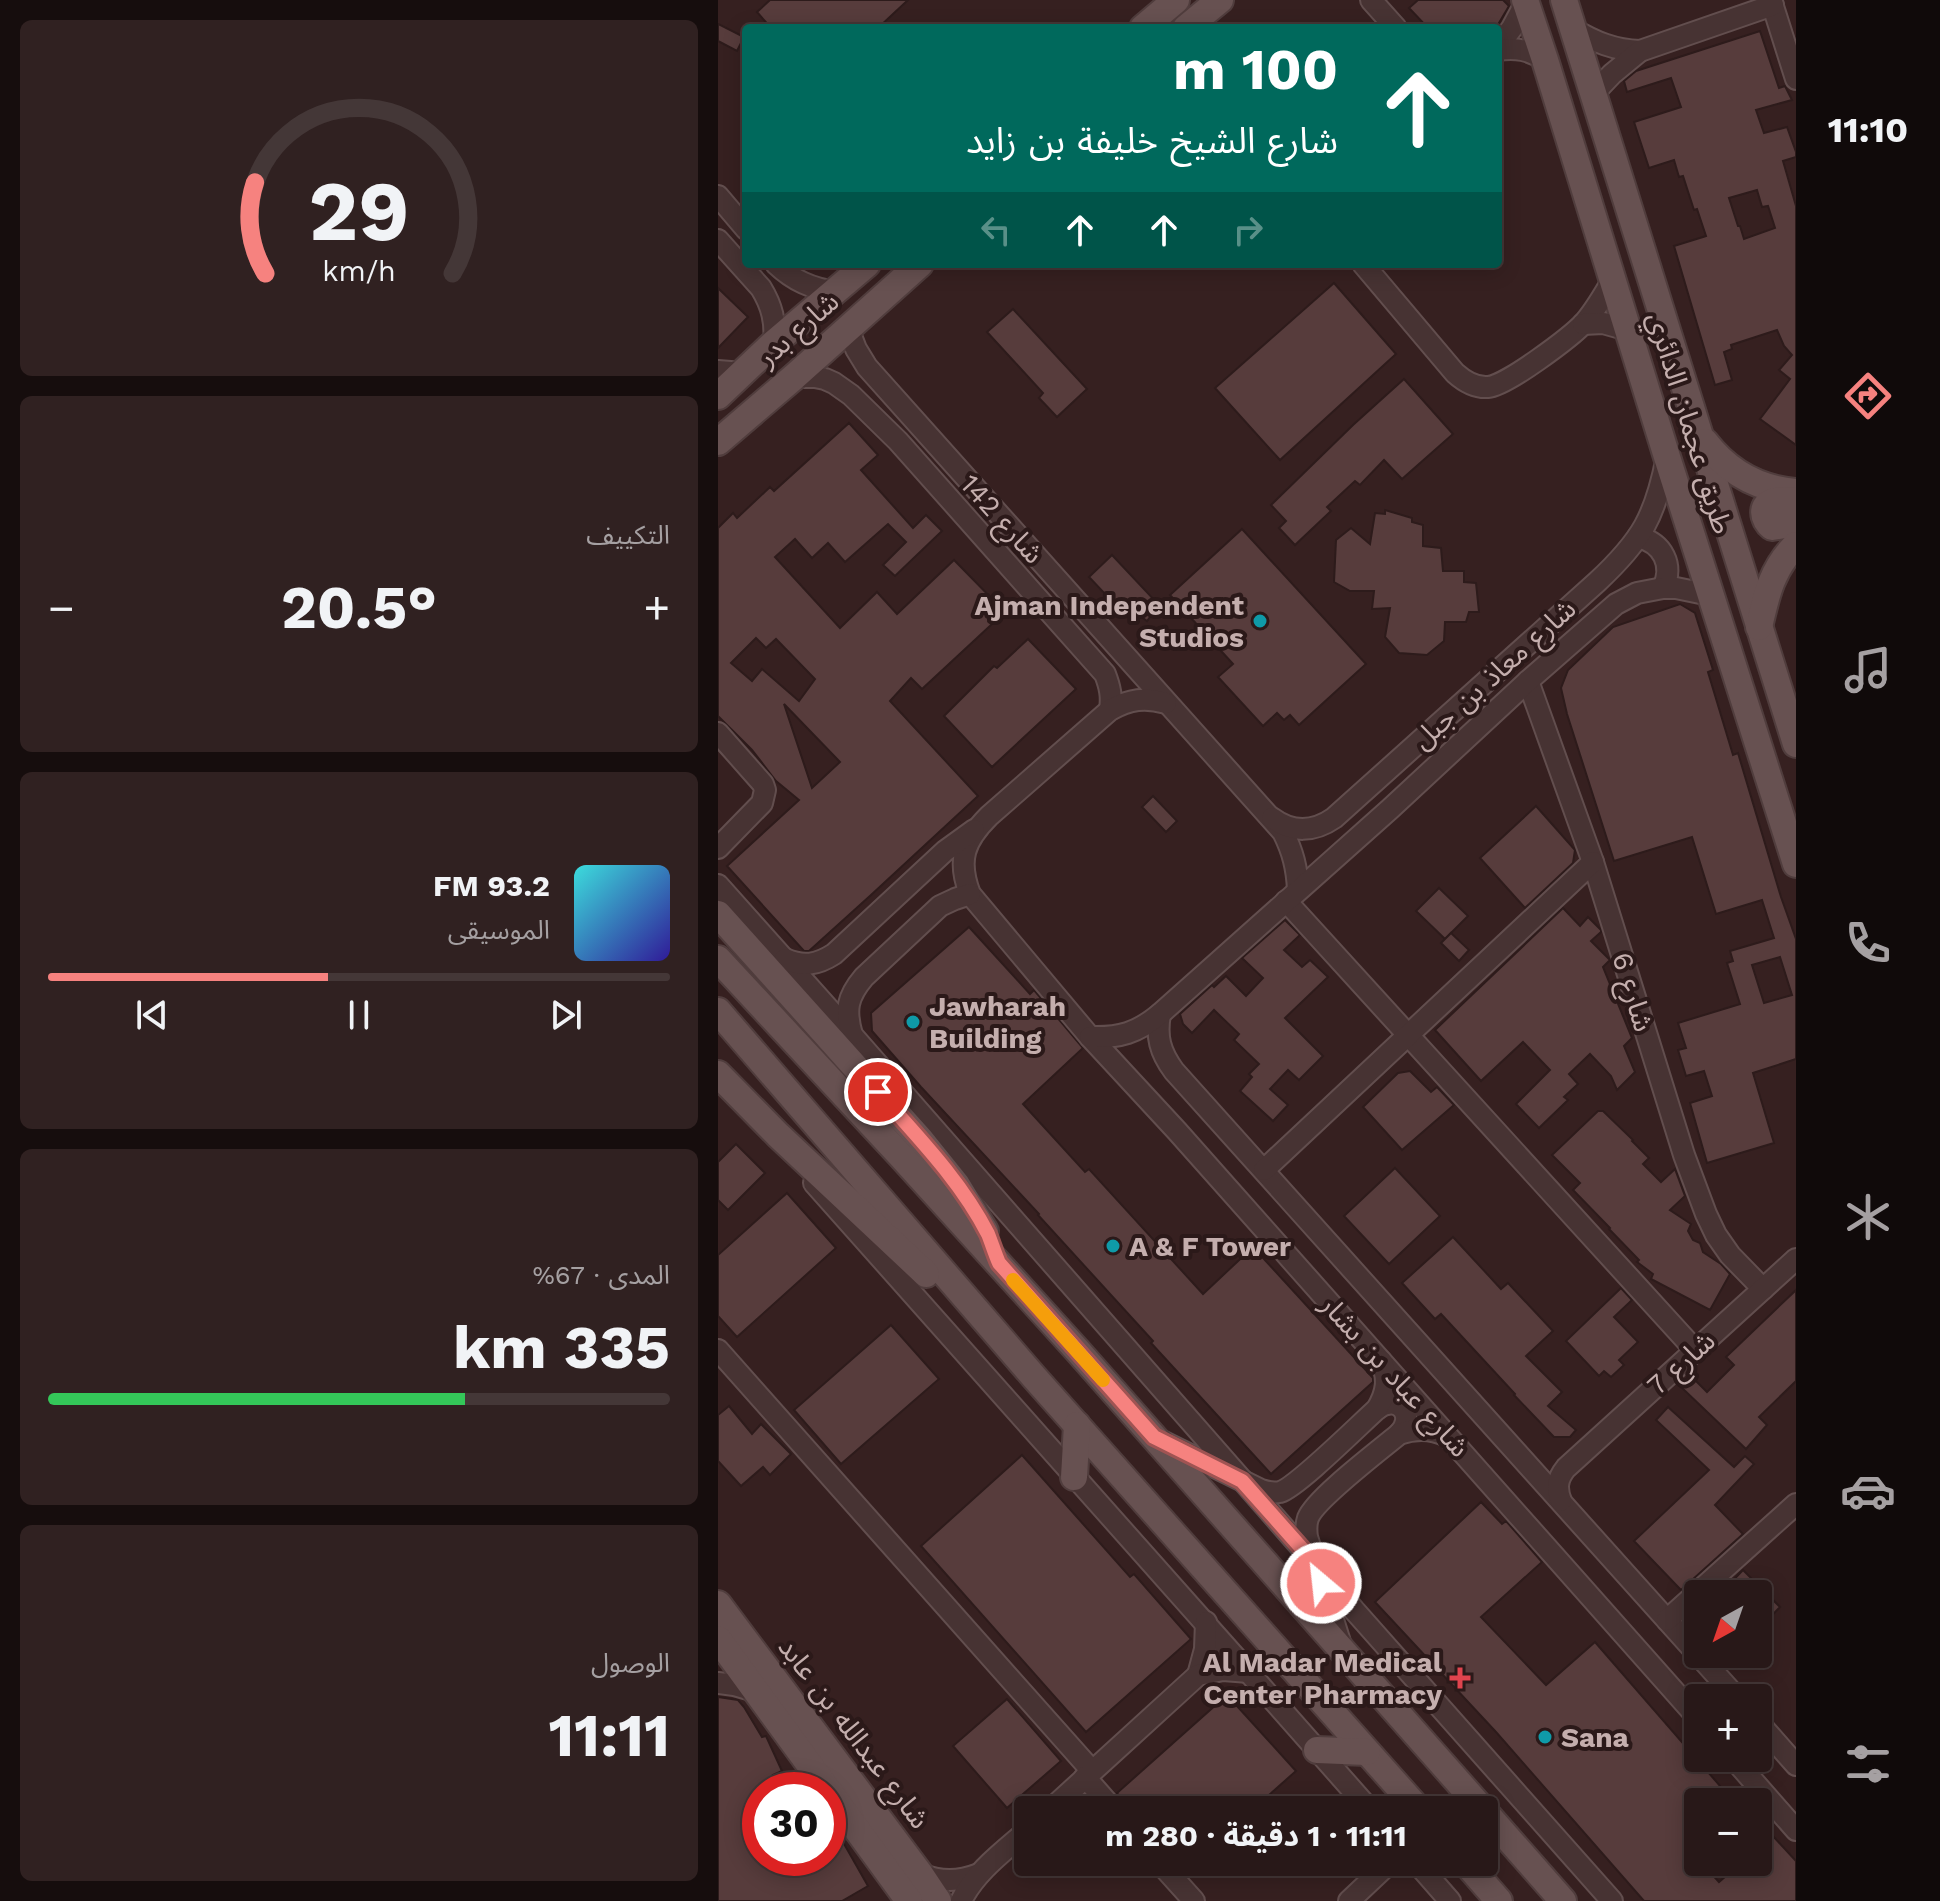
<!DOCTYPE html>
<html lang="ar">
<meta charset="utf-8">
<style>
body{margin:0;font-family:"Work Sans","Noto Sans Arabic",sans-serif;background:#302121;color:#f1f3f6;direction:rtl;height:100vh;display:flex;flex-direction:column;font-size:30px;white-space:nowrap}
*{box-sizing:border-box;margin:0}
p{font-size:26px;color:#a5a0a2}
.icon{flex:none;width:44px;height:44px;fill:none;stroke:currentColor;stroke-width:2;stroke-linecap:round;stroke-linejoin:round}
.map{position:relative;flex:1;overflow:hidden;direction:ltr}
.side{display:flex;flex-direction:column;gap:20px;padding:20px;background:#160d0d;width:718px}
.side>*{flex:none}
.guide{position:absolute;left:24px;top:24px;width:760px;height:244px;border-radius:8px;box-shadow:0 4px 20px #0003,0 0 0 2px #443737;direction:rtl;background:#00695c;color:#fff;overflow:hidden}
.needle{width:52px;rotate:220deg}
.tools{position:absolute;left:966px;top:1580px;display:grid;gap:16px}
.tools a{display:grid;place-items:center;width:88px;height:88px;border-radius:8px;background:#281818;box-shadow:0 4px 20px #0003,0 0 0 2px #443737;font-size:40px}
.speed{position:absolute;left:24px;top:1772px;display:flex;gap:16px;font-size:40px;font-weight:700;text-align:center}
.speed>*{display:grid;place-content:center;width:104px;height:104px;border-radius:50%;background:#281818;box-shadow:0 4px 20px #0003,0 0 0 2px #443737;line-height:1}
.speed .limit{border:12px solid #d22;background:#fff;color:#111}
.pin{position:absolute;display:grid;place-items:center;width:68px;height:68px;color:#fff;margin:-34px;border:4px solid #fff;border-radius:50%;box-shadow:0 2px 8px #0007}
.me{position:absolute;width:88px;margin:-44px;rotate:332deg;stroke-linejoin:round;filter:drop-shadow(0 0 6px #0008)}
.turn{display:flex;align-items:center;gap:28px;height:168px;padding:0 32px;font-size:36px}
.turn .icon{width:104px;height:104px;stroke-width:2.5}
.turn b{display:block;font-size:56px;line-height:68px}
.lanes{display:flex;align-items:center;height:76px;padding:0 32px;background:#0003;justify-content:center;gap:40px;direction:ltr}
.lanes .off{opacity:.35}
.big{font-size:60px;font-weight:700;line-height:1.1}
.side .widget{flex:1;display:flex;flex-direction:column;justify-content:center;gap:12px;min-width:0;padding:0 28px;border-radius:12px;background:#302121}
.side .dial{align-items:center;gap:0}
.dial svg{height:208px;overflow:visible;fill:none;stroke:#443737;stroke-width:7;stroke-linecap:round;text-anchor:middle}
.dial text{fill:#f1f3f6;stroke:none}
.song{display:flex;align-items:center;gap:24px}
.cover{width:96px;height:96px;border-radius:12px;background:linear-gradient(135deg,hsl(180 70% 55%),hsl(250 70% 35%))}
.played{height:8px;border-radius:4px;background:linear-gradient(90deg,#f6827f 45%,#443737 45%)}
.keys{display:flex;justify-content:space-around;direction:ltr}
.heat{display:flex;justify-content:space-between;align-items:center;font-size:44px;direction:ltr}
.charge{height:12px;border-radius:6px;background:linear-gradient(90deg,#34c759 67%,#443737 0)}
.trip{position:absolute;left:296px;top:1796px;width:484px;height:80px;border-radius:8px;background:#281818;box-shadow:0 4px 20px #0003,0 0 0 2px #443737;font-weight:700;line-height:80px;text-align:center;direction:rtl}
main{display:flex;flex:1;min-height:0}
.menu{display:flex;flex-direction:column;width:144px;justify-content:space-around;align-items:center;background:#100a0a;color:#a5a0a2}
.menu .icon{width:56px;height:56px}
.menu .active{color:#f6827f}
.menu b{font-size:36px;color:#f1f3f6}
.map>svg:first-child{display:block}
</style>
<main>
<nav class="menu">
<b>11:10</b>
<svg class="icon active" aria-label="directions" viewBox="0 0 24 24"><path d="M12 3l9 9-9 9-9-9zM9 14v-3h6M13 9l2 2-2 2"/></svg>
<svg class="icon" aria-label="music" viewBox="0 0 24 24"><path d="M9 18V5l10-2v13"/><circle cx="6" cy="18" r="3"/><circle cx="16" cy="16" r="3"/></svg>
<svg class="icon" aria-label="phone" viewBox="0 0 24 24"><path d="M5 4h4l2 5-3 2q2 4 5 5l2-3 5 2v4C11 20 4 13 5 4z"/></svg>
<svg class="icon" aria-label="climate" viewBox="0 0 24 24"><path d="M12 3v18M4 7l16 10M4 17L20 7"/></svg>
<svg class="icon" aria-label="car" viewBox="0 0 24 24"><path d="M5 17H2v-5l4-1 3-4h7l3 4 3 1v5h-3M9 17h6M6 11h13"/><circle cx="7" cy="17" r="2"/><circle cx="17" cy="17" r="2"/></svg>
<svg class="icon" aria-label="filters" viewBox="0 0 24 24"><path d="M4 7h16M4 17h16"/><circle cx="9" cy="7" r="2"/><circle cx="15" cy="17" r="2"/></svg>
</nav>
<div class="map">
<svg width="1078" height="1901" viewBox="0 0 1078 1901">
<rect width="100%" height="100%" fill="#362020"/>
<!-- building -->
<g fill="#573c3c" stroke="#2d1b1b" stroke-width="2" fill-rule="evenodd">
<polygon points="52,0 190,0 160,28 53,28 39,12"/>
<polygon points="700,0 785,0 791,6 778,28 710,28 691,8"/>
<polygon points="0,24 26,37 19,51 0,41"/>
<path d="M1042,31L1061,88L1067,86L1074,100L1038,110L1046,133L1069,127L1078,152V157L1065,161L1078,206V445L1042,419L1072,379L1061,370L1074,355L1066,346L1059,330L1013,345L1014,349L1006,352L1014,380L997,385L956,246L988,236L979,209L976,210L965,176L961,177L956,160L931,168L916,122L963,107L953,78L909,92L906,81L918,71ZM1039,190L1044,207L1050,206L1057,228L1026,239L1022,226H1020L1011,198Z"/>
<polygon points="616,283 678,354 562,460 497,388"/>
<polygon points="0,288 30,317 0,348"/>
<polygon points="295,309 369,389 339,417 321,398 325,393 269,332"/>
<polygon points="686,379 735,434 684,479 666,460 642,485 637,481 609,507 613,511 577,545 561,528 568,521 553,505 635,425"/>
<path d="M131,423L160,455L143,470L195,528L208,515L224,531L177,576L165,565L188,542L170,524L127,562L110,543L94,558L77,539L57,557L122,628L159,592L179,614L236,560L287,612L204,689L193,678L172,701L260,796L153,895L91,951H86L9,866L81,800L58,781L34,750L0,716V528L15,513L19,518L52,487L56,491ZM38,638L48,648L58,639L97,679L81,701L44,669L34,681L13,663ZM66,704L122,762L94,788Z"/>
<polygon points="667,510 694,518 694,522 705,525 705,546 723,548 725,571 746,571 746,582 758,583 761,612 751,612 748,622 727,622 726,641 709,655 681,653 667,637 672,608 654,609 656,591 632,591 616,582 618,540 633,528 652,544 657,513 667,514"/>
<polygon points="524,529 648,664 581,725 572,715 566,720 559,713 545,726 500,677 515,664 452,595"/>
<polygon points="394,555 441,605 429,621 409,606 403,611 371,577"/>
<path d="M962,604L977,613L995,670L990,672L1015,755L1020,753L1063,897L1078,939V1059L1035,1073L1056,1143L989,1163L972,1103L994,1096L986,1071L968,1076L960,1050L968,1048L960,1023L1022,1004L1009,963L1015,961L1012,951L1056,938L1044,900L998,914L974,837L896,861L849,714L843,688L850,670L895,627ZM1062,957L1074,995L1046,1003L1034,965Z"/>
<polygon points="310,639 358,689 274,767 226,716 276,666 279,668"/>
<polygon points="435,796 459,821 448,832 424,807"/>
<polygon points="818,806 857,850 855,863 807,908 762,858"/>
<polygon points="721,888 750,916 727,939 698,911"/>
<polygon points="845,908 862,926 870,917 883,930 883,932 873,941 892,960 885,967 914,1038 906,1046 917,1072 899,1090 893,1076 872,1054 851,1074 860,1084 846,1097 850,1100 821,1128 798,1104 832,1070 805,1042 763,1081 717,1030"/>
<polygon points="567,920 582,935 566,950 584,967 592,960 610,977 567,1018 605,1056 581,1080 570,1070 552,1089 570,1105 555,1121 522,1091 534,1077 531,1074 541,1064 516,1040 521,1034 496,1010 474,1033 465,1024 462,1014 494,985 496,987 508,976 528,996 545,978 524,958"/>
<polygon points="251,927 312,994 316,990 365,1048 305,1104 367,1172 371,1169 485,1294 535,1247 655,1378 655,1382 553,1474 433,1343 435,1341 320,1215 321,1214 203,1087 154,1031 153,1013"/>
<polygon points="733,933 751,950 741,961 723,943"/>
<polygon points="692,1071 713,1092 719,1087 736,1105 684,1150 645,1107 680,1073"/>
<polygon points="880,1111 885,1111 915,1140 914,1141 931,1158 925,1164 943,1182 957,1169 967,1196 952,1210 973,1224 970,1231 975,1240 982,1243 985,1252 1003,1264 1012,1274 992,1310 933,1279 935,1274 919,1262 921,1260 891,1229 892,1228 855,1190 862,1183 834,1155"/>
<polygon points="18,1144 47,1173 10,1210 0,1200 0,1162"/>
<polygon points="677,1168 722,1216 671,1264 626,1216"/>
<polygon points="69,1193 118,1248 19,1337 0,1316 0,1255"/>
<polygon points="735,1237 783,1289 790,1283 835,1331 808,1356 844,1392 830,1406 858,1430 852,1437 836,1437 796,1395 797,1394 723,1314 717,1319 684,1283"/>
<polygon points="903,1288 914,1300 896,1317 920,1342 901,1360 906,1365 893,1377 886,1371 881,1376 848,1341"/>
<polygon points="1078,1290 1078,1381 1041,1417 1049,1425 1028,1449 963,1387 973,1376 989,1392 1016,1365 1008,1357"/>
<polygon points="173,1325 221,1379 123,1464 76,1410"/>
<polygon points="11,1406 34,1434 43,1424 73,1454 52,1475 45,1467 23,1486 0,1461 0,1415"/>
<polygon points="950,1407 1016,1467 1027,1456 1036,1464 997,1505 1025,1534 963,1590 916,1541 991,1470 938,1420"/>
<polygon points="304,1455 412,1577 416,1574 473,1639 368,1732 203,1546"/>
<polygon points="763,1502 784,1524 788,1521 824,1562 763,1617 828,1685 877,1642 1016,1802 980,1802 980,1862 983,1862 1001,1882 1024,1862 1040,1862 1040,1848 1054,1835 1078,1861 1078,1901 926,1901 778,1732 657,1602"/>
<polygon points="1025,1570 1062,1607 1040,1630 1040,1594 1002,1594"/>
<polygon points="509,1695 578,1771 534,1810 409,1810 406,1802 399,1793"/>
<polygon points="0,1697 20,1700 26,1707 44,1737 48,1736 64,1771 55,1775 62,1790 42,1790 42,1858 110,1858 110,1838 125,1842 150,1886 124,1901 0,1901"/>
<polygon points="289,1699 343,1761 289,1808 235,1746"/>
</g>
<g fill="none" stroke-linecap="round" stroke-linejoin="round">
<!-- minor casing -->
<g stroke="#624e4e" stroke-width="24">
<g id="minor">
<polyline points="653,0 678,28"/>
<polyline points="1053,0 1078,79"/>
<path d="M855,29C877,42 896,50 922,51"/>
<polyline points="780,47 794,28 808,2"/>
<path d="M780,50C798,47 812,50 827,60"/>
<polyline points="875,94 894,74 922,51 1055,5"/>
<polyline points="0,196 28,229"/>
<path d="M0,240L43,288C54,306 58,322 56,343"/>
<path d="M58,264C76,281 93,288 117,292"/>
<path d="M645,264L737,373C747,382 757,388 770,387C788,386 853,337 867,322C877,310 886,295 894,281"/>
<polyline points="865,324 885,323 910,330"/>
<path d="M130,328L138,349L149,367L565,832C575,852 579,868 580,890"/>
<polyline points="0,371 25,373"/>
<path d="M76,377H97L107,379L116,383L133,395L180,441L387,674C392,687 394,696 392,710"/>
<path d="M920,537C945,543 956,565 945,588"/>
<polyline points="810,681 875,862 966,1155 988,1214 998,1235 1012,1255 1045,1289"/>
<path d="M448,703C427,697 412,699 392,710L271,816C246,841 239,860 252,894L372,1037L459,1131L980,1718"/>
<polyline points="0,733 45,784 47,790 44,803 0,848"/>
<path d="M554,818C574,833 596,832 616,818L879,582C924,540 937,517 949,457"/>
<polyline points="0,885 134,1035 595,1561 636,1610 894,1901"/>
<polyline points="568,901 977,1350"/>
<path d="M67,959C85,967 99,965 116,954L227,851L256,830"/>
<path d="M442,1014C438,1037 442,1052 456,1071L1019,1698"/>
<path d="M134,1035C127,1010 129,997 146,977L222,906L237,899L252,894"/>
<path d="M372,1037C402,1038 419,1033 442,1014L672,809L810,681L898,604L919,593L945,588H958L992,595"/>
<polyline points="546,1170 875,862"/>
<path d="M96,1183C281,1393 468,1600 652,1810"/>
<polyline points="0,1350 374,1771"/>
<path d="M659,1409C680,1393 699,1416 681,1434"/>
<path d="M444,1441L543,1490C549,1492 556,1493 562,1492C579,1487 642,1424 659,1409C669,1392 671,1379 663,1361"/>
<path d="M843,1501C838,1488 839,1479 848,1468L1078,1259"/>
<polyline points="949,1620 1078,1504"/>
<path d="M623,1645L589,1537C588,1530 588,1524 590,1518C597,1499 662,1450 681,1434C698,1428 713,1428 729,1436"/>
<polyline points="480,1675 487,1649 488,1622"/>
<polyline points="0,1683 16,1685 40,1692"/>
<polyline points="1040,1722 1078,1765"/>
<polyline points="1015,1758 1078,1830"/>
<polyline points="367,1777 396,1810"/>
<polyline points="332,1810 480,1675 505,1670 531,1672"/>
<polyline points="441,1862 476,1901"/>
<polyline points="698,1862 732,1901"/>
<path d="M202,1874C223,1882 240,1882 261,1874"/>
<path d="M243,1901C257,1872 286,1851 310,1830"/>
<polyline points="631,1901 665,1869 670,1862"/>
</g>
</g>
<!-- major casing -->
<g stroke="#503d3d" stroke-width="30">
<g id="major">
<polyline points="807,0 827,60 949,457 1078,864"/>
<polyline points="846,0 1078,744"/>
<polyline points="425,28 458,0"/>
<polyline points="468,28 502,0"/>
<polyline points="0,396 56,343 149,264"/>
<polyline points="0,442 76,377 202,264"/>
<path d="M987,442C1010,472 1039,489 1078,492"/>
<path d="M1078,500C1071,501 1063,500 1057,501C1041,504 1045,520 1054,527L1078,523"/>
<path d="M1041,627C1048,596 1054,568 1078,545"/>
<polyline points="0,914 202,1139 239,1185 267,1231"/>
<polyline points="0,959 182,1155 359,1350 765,1810"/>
<polyline points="0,1011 316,1377 701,1810"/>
<polyline points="0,1074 60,1135 208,1274"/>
<polyline points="356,1477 359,1425"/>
<polyline points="0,1604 202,1874 220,1901"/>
<polyline points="0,1639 191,1901"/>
<polyline points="599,1750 649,1752"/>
<polyline points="766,1811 845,1901"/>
<polyline points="747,1862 781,1901"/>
</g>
</g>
<!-- minor -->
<use href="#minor" stroke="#473333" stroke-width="20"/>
<!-- major -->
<use href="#major" stroke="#675151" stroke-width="26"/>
</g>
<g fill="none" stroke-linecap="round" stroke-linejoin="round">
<!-- route casing -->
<g stroke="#a05453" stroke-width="20">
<path id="route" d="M160,1092C199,1136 243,1181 270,1234C274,1244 277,1254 281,1263L436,1437L524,1481L595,1561L603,1583"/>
</g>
<!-- route -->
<use href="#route" stroke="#f6827f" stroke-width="14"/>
<!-- slow -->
<polyline stroke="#f59e0b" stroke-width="14" points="295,1280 385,1380"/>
</g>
<!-- markers -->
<g fill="#0f9aa8" stroke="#2b1919" stroke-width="3">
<circle cx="542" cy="621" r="8"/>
<circle cx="195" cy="1022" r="8"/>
<circle cx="395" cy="1246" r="8"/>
<circle cx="827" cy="1737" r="8"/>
</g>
<path fill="#e0444e" stroke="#2b1919" stroke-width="3" d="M738 1666h8v8h8v8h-8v8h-8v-8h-8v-8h8z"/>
<g text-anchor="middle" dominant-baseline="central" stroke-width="8" stroke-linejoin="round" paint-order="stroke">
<!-- street labels -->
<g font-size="28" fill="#c4aead" stroke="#2b1919">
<text transform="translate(80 329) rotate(-41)">شارع بدر</text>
<text transform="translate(972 423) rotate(73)">طريق عجمان الدائري</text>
<text transform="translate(284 519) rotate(48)">شارع 142</text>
<text transform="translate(776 674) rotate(-42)">شارع معاذ بن جبل</text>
<text transform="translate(915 992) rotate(73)">شارع 6</text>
<text transform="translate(963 1363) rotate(-42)">شارع 7</text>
<text transform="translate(677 1376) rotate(48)">شارع عباد بن بشار</text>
<text transform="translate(136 1733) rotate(53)">شارع عبدالله بن عابد</text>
</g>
<!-- poi labels -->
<g font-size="28" font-weight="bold" fill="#c4aead" stroke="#2b1919" text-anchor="start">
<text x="526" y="605" text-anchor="end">Ajman Independent<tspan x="526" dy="32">Studios</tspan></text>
<text x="211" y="1006">Jawharah<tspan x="211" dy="32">Building</tspan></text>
<text x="411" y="1246">A &amp; F Tower</text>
<text x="724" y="1662" text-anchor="end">Al Madar Medical<tspan x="724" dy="32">Center Pharmacy</tspan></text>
<text x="843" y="1737">Sana</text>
</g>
</g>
</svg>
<div class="tools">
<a><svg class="needle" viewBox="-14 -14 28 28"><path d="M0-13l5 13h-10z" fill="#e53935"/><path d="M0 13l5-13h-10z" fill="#a5a0a2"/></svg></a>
<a>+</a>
<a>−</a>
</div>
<div class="speed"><div class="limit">30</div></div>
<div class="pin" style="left:160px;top:1092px;background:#d93025"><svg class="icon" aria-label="arrive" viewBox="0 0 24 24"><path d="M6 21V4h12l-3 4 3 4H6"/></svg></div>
<svg class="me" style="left:603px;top:1583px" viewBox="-20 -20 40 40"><circle r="17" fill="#f6827f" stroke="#fff" stroke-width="3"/><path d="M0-11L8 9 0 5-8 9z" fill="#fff"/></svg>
<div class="trip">11:11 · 1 دقيقة · 280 m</div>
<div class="guide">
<div class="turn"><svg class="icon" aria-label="ahead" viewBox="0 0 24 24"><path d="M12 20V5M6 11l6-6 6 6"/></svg><div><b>100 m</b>شارع الشيخ خليفة بن زايد</div></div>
<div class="lanes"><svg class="icon off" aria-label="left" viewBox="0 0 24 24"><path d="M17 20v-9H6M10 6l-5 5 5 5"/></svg><svg class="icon" aria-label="ahead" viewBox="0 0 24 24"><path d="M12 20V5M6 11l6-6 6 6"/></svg><svg class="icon" aria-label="ahead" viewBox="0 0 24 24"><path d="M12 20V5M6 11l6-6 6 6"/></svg><svg class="icon off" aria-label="right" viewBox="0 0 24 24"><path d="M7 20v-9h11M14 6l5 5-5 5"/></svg></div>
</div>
</div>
<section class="side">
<div class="widget dial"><svg viewBox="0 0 100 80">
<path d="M14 69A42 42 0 1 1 86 69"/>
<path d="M14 69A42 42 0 0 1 10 34" stroke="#f6827f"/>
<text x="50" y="56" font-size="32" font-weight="700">29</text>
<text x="50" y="72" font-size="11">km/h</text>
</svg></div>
<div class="widget"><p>التكييف</p>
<div class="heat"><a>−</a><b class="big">20.5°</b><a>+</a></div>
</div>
<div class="widget">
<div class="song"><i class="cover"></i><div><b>93.2 FM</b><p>الموسيقى</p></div></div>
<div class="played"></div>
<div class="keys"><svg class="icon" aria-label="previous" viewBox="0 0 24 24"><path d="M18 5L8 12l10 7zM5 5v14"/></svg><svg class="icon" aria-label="pause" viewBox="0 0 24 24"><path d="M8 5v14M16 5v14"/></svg><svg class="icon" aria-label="next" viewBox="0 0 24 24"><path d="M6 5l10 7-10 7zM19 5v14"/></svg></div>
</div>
<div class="widget"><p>المدى · 67%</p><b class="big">335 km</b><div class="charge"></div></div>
<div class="widget"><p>الوصول</p><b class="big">11:11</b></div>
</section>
</main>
